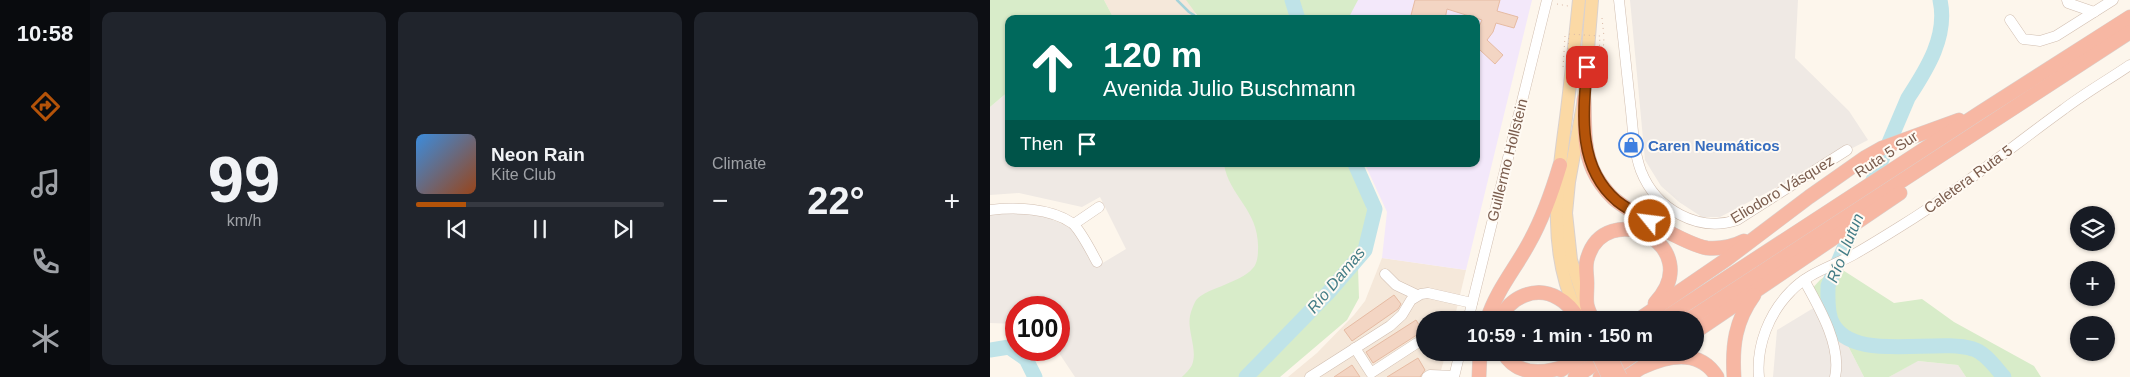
<!DOCTYPE html>
<meta charset="utf-8">
<style>
body{margin:0;font-family:Helvetica,sans-serif;background:#20242c;color:#f1f3f6;height:100vh;display:flex;flex-direction:column;font-size:19px;white-space:nowrap}
*{box-sizing:border-box;margin:0}
p{font-size:16px;color:#9ea1a6}
.icon{flex:none;width:28px;height:28px;fill:none;stroke:currentColor;stroke-width:2;stroke-linecap:round;stroke-linejoin:round}
.map{position:relative;flex:1;overflow:hidden}
.panel{display:flex;flex-direction:column;gap:12px;padding:12px;background:#0d0f14;width:900px}
.panel>*{flex:none}
.banner{position:absolute;left:15px;top:15px;width:475px;height:152px;border-radius:10px;box-shadow:0 1px 4px #0004;background:#00695c;color:#fff;overflow:hidden}
.controls{position:absolute;left:1080px;top:206px;display:grid;gap:10px}
.controls a{display:grid;place-items:center;width:45px;height:45px;border-radius:50%;background:#171b24;box-shadow:0 1px 4px #0004;font-size:25px}
.speed{position:absolute;left:15px;top:296px;display:flex;gap:10px;font-size:25px;font-weight:700;text-align:center}
.speed>*{display:grid;place-content:center;width:65px;height:65px;border-radius:50%;background:#171b24;box-shadow:0 1px 4px #0004;line-height:1}
.speed .limit{border:8px solid #d22;background:#fff;color:#111}
.pin{position:absolute;display:grid;place-items:center;width:42px;height:42px;color:#fff;margin:-21px;border-radius:10px;box-shadow:0 2px 8px #0006}
.me{position:absolute;width:55px;margin:-28px;rotate:299deg;stroke-linejoin:round;filter:drop-shadow(0 0 4px #0008)}
.turn{display:flex;align-items:center;gap:18px;height:105px;padding:0 15px;font-size:22px}
.turn .icon{width:65px;height:65px;stroke-width:2.5}
.turn b{display:block;font-size:35px;line-height:42px}
.then{display:flex;align-items:center;height:48px;padding:0 15px;background:#0003;gap:10px;font-size:19px}
.big{font-size:38px;font-weight:700;line-height:1.1}
.panel .card{flex:1;display:flex;flex-direction:column;justify-content:center;gap:8px;min-width:0;padding:0 18px;border-radius:10px;background:#20242c}
.panel .dial{align-items:center;gap:0}
.dial b{font-size:65px;line-height:1}
.song{display:flex;align-items:center;gap:15px}
.cover{width:60px;height:60px;border-radius:8px;background:linear-gradient(135deg,hsl(210 70% 55%),hsl(20 70% 35%))}
.played{height:5px;border-radius:2px;background:linear-gradient(90deg,#b45309 20%,#363941 20%)}
.keys{display:flex;justify-content:space-around;direction:ltr}
.heat{display:flex;justify-content:space-between;align-items:center;font-size:28px;direction:ltr}
.panel .tiles{flex:1;display:grid;gap:12px;grid-template-columns:repeat(3,1fr)}
.trip{position:absolute;left:426px;top:311px;width:288px;height:50px;border-radius:25px;background:#171b24;box-shadow:0 1px 4px #0004;font-weight:700;line-height:50px;text-align:center}
main{display:flex;flex:1;min-height:0}
.menu{display:flex;flex-direction:column;width:90px;justify-content:space-around;align-items:center;background:#090b0e;color:#9ea1a6}
.menu .icon{width:35px;height:35px}
.menu .current{color:#b45309}
.menu b{font-size:22px;color:#f1f3f6}
.map>svg:first-child{display:block}
</style>
<main>
<nav class="menu">
<b>10:58</b>
<svg class="icon current" aria-label="directions" viewBox="0 0 24 24"><path d="M12 3l9 9-9 9-9-9zM9 14v-3h6M13 9l2 2-2 2"/></svg>
<svg class="icon" aria-label="music" viewBox="0 0 24 24"><path d="M9 18V5l10-2v13"/><circle cx="6" cy="18" r="3"/><circle cx="16" cy="16" r="3"/></svg>
<svg class="icon" aria-label="phone" viewBox="0 0 24 24"><path d="M5 4h4l2 5-3 2q2 4 5 5l2-3 5 2v4C11 20 4 13 5 4z"/></svg>
<svg class="icon" aria-label="climate" viewBox="0 0 24 24"><path d="M12 3v18M4 7l16 10M4 17L20 7"/></svg>
</nav>
<section class="panel">
<div class="tiles">
<div class="card dial"><b>99</b><p>km/h</p></div>
<div class="card">
<div class="song"><i class="cover"></i><div><b>Neon Rain</b><p>Kite Club</p></div></div>
<div class="played"></div>
<div class="keys"><svg class="icon" aria-label="previous" viewBox="0 0 24 24"><path d="M18 5L8 12l10 7zM5 5v14"/></svg><svg class="icon" aria-label="pause" viewBox="0 0 24 24"><path d="M8 5v14M16 5v14"/></svg><svg class="icon" aria-label="next" viewBox="0 0 24 24"><path d="M6 5l10 7-10 7zM19 5v14"/></svg></div>
</div>
<div class="card"><p>Climate</p>
<div class="heat"><a>−</a><b class="big">22°</b><a>+</a></div>
</div>
</div>
</section>
<div class="map">
<svg width="1140" height="377" viewBox="0 0 1140 377">
<rect width="100%" height="100%" fill="#fdf6ec"/>
<!-- residential -->
<g fill="#f5e8da">
<polygon points="114,0 226,0 197,19 124,19"/>
<polygon points="392,258 476,270 464,320 435,320 435,352 456,353 449,377 298,377 327,353 364,315 375,301"/>
</g>
<!-- industrial -->
<g fill="#efe9e4">
<polygon points="640,0 808,0 805,58 859,111 878,140 730,217 712,217 689,202 671,186 655,160"/>
<polygon points="19,91 19,164 347,164 222,377 85,377 67,350 69,350 69,308 26,308 26,324 0,323 0,215 27,211 59,218 83,229 106,267 136,249 110,197 92,207 29,193 0,195 0,107"/>
<polygon points="835,301 874,377 783,377 787,330"/>
<polygon points="927,361 968,365 976,377 899,377"/>
</g>
<!-- education -->
<polygon fill="#f3e8fa" points="360,0 542,0 476,270 392,258 397,212 375,164 486,164 486,19 350,19"/>
<!-- green -->
<g fill="#d8ecc9">
<polygon points="0,0 114,0 124,19 19,19 19,91 0,107"/>
<polygon points="196,0 368,0 358,19 210,19"/>
<path d="M234,164H366L374,190L378,216L375,250L368,267L369,298L357,320L290,377H192C195,374 200,369 202,365C208,350 197,331 200,316C201,311 203,306 205,302C211,289 250,284 263,268C267,264 268,256 268,250C270,210 239,197 234,164Z"/>
<polygon points="848,267 904,303 932,299 964,322 1044,366 1051,377 976,377 968,365 928,361 899,377 874,377 835,301 818,293 830,280"/>
</g>
<g fill="none" stroke-linecap="round" stroke-linejoin="round">
<!-- stream -->
<polyline stroke="#a5d3da" stroke-width="2.5" points="187,0 199,12 210,19"/>
<!-- river -->
<g stroke="#bfe3e8" stroke-width="15">
<polyline points="302,0 308,19"/>
<path d="M950,0C958,36 937,69 918,98L838,286C838,296 837,310 841,320C859,365 946,337 983,349C995,352 1006,368 1014,377"/>
<polyline points="0,350 19,347 36,359 45,377"/>
<polyline points="256,377 338,293 375,250 385,209 365,164"/>
</g>
</g>
<!-- building -->
<g fill="#f3d5c3" stroke="#e6bba3">
<polygon points="425,0 510,0 507,11 528,17 524,28 506,23 503,32 497,40 513,55 505,64 490,50 486,54 486,33 492,20 457,9 455,19 420,19"/>
<polygon points="404,295 411,304 408,309 362,341 354,330"/>
<polygon points="426,320 433,331 383,363 376,352"/>
<polygon points="428,358 435,370 430,377 397,377"/>
<polygon points="362,365 370,377 344,377"/>
</g>
<g fill="none" stroke-linecap="round" stroke-linejoin="round">
<!-- minor casing -->
<g stroke="#d1beb0" stroke-width="11">
<g id="minor">
<path d="M629,0C633,37 637,74 641,111C643,131 644,152 651,171C666,209 708,233 747,220L857,150"/>
<polyline points="1077,0 1078,3 1104,12"/>
<polyline points="1020,20 1033,39 1050,41 1066,36 1123,0"/>
<path d="M0,210C26,207 60,208 82,223C90,229 102,253 107,262"/>
<polyline points="84,224 109,207"/>
<polyline points="395,274 406,285 427,295"/>
<path d="M814,280C829,307 852,346 845,377"/>
<polyline points="478,320 557,0"/>
<polyline points="365,348 381,373 427,343"/>
<polyline points="320,377 400,326 412,315 421,300 431,294 438,293 482,303"/>
<polyline points="437,377 440,375 464,376"/>
<polyline points="464,377 470,352"/>
<path d="M769,377C766,346 779,313 801,291C818,273 841,267 863,255C879,246 895,236 911,226C968,191 1020,148 1074,109C1095,93 1118,80 1140,65"/>
</g>
</g>
<!-- major casing -->
<g stroke="#dad1cd" stroke-width="14">
<g id="major">
<polyline points="596,306 581,260 576,213 579,182 594,99 602,0"/>
<path d="M587,313C557,250 567,185 576,118C581,79 585,39 589,0"/>
</g>
</g>
<!-- highway casing -->
<g stroke="#dad1cd" stroke-width="15">
<g id="highway">
<path d="M594,99C595,123 593,148 603,170C608,181 615,190 623,198C638,211 698,245 717,248C730,249 742,247 754,241"/>
<path d="M497,320C506,291 525,269 539,243C553,218 562,192 570,165"/>
<path d="M510,320C519,297 546,285 568,298C578,303 584,312 590,320"/>
<path d="M603,320C594,302 597,302 597,283C597,275 595,268 597,260C614,195 719,245 665,303"/>
<polyline points="648,320 737,259 819,197 876,157 892,148 969,120"/>
<polyline points="672,320 991,112 1140,17"/>
<polyline points="698,320 1140,32"/>
<polyline points="705,332 910,193"/>
<path d="M513,352C527,377 555,374 579,365"/>
<path d="M653,367C679,355 710,349 727,377"/>
<polyline points="571,370 598,352"/>
<polyline points="489,377 490,352"/>
<polyline points="585,377 620,354"/>
<polyline points="610,377 648,352"/>
<polyline points="637,377 661,361"/>
<path d="M744,377C742,346 745,321 764,295"/>
</g>
</g>
<!-- path -->
<g stroke="#d9b8a5" stroke-width="1" stroke-dasharray="1 4" stroke-linecap="butt">
<polyline points="567,4 578,6"/>
<polyline points="612,18 614,37"/>
</g>
<!-- minor -->
<use href="#minor" stroke="#fff" stroke-width="10"/>
<!-- major -->
<use href="#major" stroke="#fbd9a5" stroke-width="12"/>
<!-- highway -->
<use href="#highway" stroke="#f7b7a3" stroke-width="14"/>
<!-- highway-bridge casing -->
<g stroke="#dad1cd" stroke-width="15" stroke-linecap="butt">
<g id="highway-bridge">
<polyline points="607,352 619,377"/>
<polyline points="618,352 630,377"/>
</g>
</g>
<!-- path-bridge -->
<polyline stroke="#d9b8a5" stroke-width="1" stroke-dasharray="1 4" stroke-linecap="butt" points="575,36 573,68 577,68 579,34 610,36 608,70 612,71 614,37"/>
<!-- highway-bridge -->
<use href="#highway-bridge" stroke="#f7b7a3" stroke-width="14"/>
</g>
<g fill="none" stroke-linecap="round" stroke-linejoin="round">
<!-- route casing -->
<g stroke="#753606" stroke-width="12">
<path id="route" d="M597,67C593,114 587,167 627,201C637,209 649,215 660,221"/>
</g>
<!-- route -->
<use href="#route" stroke="#b45309" stroke-width="9"/>
</g>
<!-- icons -->
<defs>
<g id="shop-ring" transform="scale(1.25)"><circle r="9.5" fill="#fffaf3" stroke="#3f7fe0" stroke-width="1.5"/><path d="M-5-2.5h2.3a2.7 3.5 0 0 1 5.4 0H5L5.5 6h-11ZM-1.5-2.5h3a1.5 2.3 0 0 0-3 0Z" fill="#3f7fe0"/></g>
</defs>
<g fill-rule="evenodd">
<use href="#shop-ring" x="641" y="145"/>
</g>
<g text-anchor="middle" dominant-baseline="central" stroke-width="4" stroke-linejoin="round" paint-order="stroke">
<!-- shop labels -->
<g font-size="15" font-weight="bold" fill="#366cbe" stroke="#fffaf3" text-anchor="start">
<text x="658" y="145">Caren Neumáticos</text>
</g>
<!-- street labels -->
<g font-size="15" fill="#7a5c4d" stroke="#fffaf3">
<text transform="translate(896 154) rotate(-33)">Ruta 5 Sur</text>
<text transform="translate(517 160) rotate(-76)">Guillermo Hollstein</text>
<text transform="translate(978 179) rotate(-36)">Caletera Ruta 5</text>
<text transform="translate(792 189) rotate(-31)">Eliodoro Vásquez</text>
</g>
<!-- water labels -->
<g font-size="16" font-style="italic" fill="#437c86" stroke="#fffaf3">
<text transform="translate(855 248) rotate(-68)">Río Llutun</text>
<text transform="translate(346 280) rotate(-50)">Río Damas</text>
</g>
</g>
</svg>
<div class="controls">
<a><svg class="icon" aria-label="layers" viewBox="0 0 24 24"><path d="M12 4l9 5-9 5-9-5zM3 14l9 5 9-5"/></svg></a>
<a>+</a>
<a>−</a>
</div>
<div class="speed"><div class="limit">100</div></div>
<div class="pin" style="left:597px;top:67px;background:#d93025"><svg class="icon" aria-label="arrive" viewBox="0 0 24 24"><path d="M6 21V4h12l-3 4 3 4H6"/></svg></div>
<svg class="me" style="left:660px;top:221px" viewBox="-20 -20 40 40"><circle r="17" fill="#b45309" stroke="#fff" stroke-width="3"/><path d="M0-11L8 9 0 5-8 9z" fill="#fff"/></svg>
<div class="trip">10:59 · 1 min · 150 m</div>
<div class="banner">
<div class="turn"><svg class="icon" aria-label="ahead" viewBox="0 0 24 24"><path d="M12 20V5M6 11l6-6 6 6"/></svg><div><b>120 m</b>Avenida Julio Buschmann</div></div>
<div class="then">Then<svg class="icon" aria-label="arrive" viewBox="0 0 24 24"><path d="M6 21V4h12l-3 4 3 4H6"/></svg></div>
</div>
</div>
</main>
